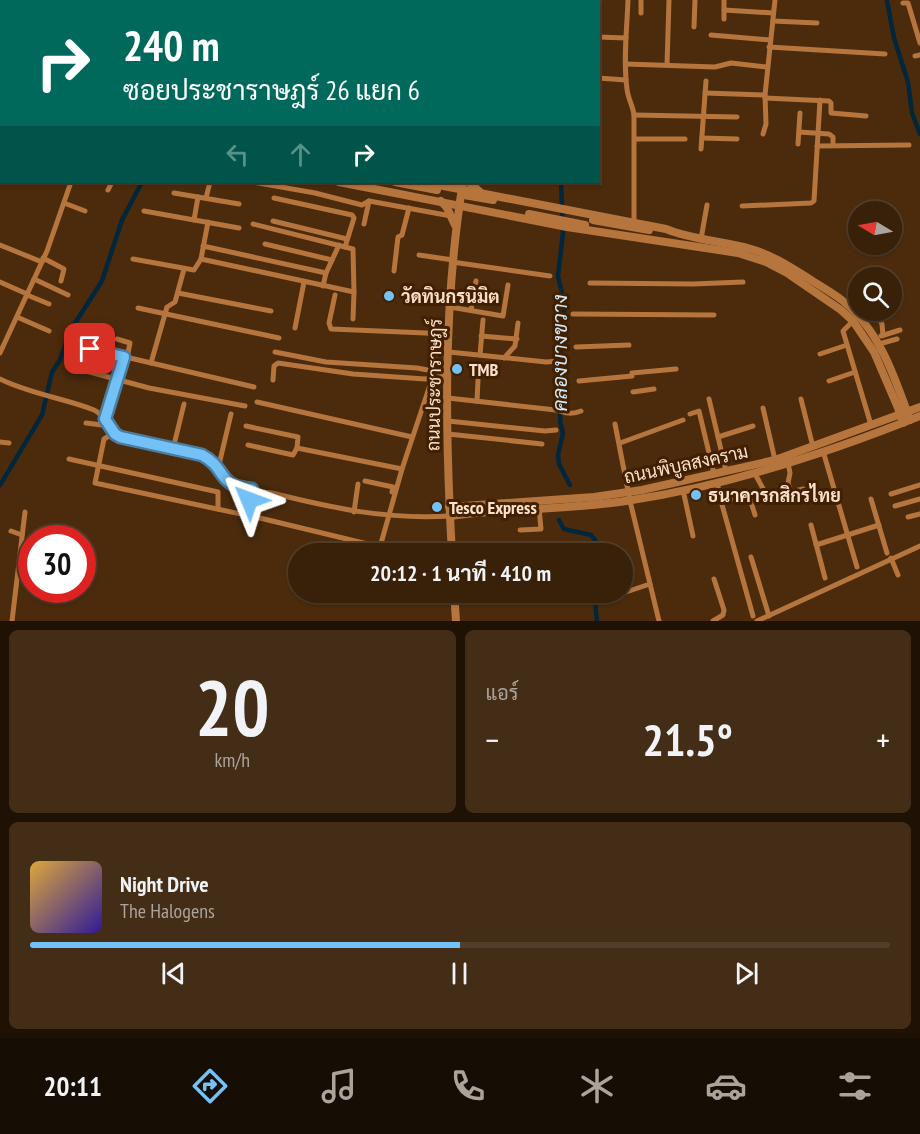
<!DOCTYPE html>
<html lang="th">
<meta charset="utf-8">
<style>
body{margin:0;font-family:"PT Sans Narrow",Sarabun,sans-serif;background:#432d17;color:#f1f3f6;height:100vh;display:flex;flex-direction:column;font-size:22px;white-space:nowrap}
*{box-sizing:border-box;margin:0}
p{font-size:20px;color:#aba39c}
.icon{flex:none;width:33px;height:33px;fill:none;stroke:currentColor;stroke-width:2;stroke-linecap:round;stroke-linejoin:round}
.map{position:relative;height:621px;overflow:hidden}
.drawer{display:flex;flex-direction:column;gap:9px;padding:9px;background:#1f1205;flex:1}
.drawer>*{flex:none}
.top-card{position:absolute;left:0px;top:0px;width:600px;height:183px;box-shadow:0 2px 4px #0004,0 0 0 2px #523e2a;background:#00695c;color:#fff;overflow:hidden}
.needle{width:39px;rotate:280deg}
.controls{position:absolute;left:848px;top:201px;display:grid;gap:12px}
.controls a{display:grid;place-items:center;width:54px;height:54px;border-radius:50%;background:#382009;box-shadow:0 2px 4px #0004,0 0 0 2px #523e2a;font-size:30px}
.speed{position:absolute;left:18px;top:525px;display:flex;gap:12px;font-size:30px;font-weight:700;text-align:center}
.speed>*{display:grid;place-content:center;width:78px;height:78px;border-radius:50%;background:#382009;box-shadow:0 2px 4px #0004,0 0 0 2px #523e2a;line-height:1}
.speed .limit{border:9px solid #d22;background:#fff;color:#111}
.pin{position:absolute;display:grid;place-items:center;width:51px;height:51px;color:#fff;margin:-26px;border-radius:12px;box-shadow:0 3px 9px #0006}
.me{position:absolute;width:66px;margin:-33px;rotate:314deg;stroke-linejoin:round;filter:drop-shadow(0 0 4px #0008)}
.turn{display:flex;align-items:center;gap:21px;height:126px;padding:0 24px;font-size:27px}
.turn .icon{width:78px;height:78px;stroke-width:2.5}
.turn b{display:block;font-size:42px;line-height:51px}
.lanes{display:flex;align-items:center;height:57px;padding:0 24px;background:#0003;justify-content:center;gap:30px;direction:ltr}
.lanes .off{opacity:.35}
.big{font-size:45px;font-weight:700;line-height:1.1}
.drawer .widget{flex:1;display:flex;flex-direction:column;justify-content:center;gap:9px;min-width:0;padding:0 21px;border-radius:9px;background:#432d17}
.drawer .dial{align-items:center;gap:0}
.dial b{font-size:78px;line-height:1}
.song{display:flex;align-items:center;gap:18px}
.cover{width:72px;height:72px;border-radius:9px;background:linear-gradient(135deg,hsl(40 70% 55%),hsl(250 70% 35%))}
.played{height:6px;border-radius:3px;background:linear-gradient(90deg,#73c1f6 50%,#523e2a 50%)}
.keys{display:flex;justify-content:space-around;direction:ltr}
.heat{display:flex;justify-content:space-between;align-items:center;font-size:33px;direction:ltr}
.drawer .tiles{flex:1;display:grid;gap:9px;grid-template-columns:1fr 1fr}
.widget:last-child{grid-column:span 2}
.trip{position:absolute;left:288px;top:543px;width:345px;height:60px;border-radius:30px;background:#382009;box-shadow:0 2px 4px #0004,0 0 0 2px #523e2a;font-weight:700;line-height:60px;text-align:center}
.tabs{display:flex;height:96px;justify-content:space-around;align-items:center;background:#160d04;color:#aba39c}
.tabs .icon{width:42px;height:42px}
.tabs .active{color:#73c1f6}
.tabs b{font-size:27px;color:#f1f3f6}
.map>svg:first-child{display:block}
</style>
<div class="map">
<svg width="920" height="621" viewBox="0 0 920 621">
<rect width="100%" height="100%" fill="#4b2b0c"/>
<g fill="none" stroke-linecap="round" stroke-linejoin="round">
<!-- canal -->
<g stroke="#02263b" stroke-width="4.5">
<polyline points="563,0 563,2"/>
<polyline points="887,0 894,38 908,82 912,113 920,134"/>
<polyline points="220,2 220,0"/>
<polyline points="561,182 563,233 558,276 564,302 564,315 557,336 563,362 560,421 563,433 558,455 559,464 570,485"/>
<polyline points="0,485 42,415 52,372 60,360 70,331 102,281 122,220 142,182"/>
<polyline points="559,520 564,529 591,535 595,540 594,545 589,554"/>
<polyline points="594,592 597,621"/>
</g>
<!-- minor -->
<g stroke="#b5753d" stroke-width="5">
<polyline points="42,0 45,2"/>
<polyline points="195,0 199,2"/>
<polyline points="410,0 419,2"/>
<path d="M628,0C627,29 623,60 627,89C628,99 633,106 634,115V222"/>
<polyline points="330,1 332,2"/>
<polyline points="18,2 19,0"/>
<polyline points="79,2 80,0"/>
<polyline points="109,2 110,0"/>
<polyline points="903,3 908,3 920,43"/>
<polyline points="724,10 773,13"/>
<polyline points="641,13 641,0"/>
<polyline points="724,19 724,0"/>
<polyline points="773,21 817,23"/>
<polyline points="694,27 695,0"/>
<polyline points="711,35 770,40"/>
<polyline points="598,37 626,38"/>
<polyline points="769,47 885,54"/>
<polyline points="915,56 920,55"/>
<polyline points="626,64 715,67 731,63 767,67"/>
<polyline points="667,65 669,0"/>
<polyline points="598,78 626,80"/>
<polyline points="705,93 765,95"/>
<polyline points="765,98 829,101 831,103 831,113 866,116"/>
<polyline points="634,115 737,117"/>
<polyline points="799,132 829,134 833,137 833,142"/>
<polyline points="763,134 766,124 765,95 775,0"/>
<polyline points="702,138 737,139"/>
<polyline points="635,139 685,139"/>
<polyline points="798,144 800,113"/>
<polyline points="817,146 909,145"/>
<polyline points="701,149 706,81"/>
<polyline points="253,182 315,193 362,205 369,201 451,216"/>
<polyline points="108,190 112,182"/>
<polyline points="174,193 239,204"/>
<polyline points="206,198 210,182"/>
<polyline points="274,198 352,215 354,218 345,247"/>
<polyline points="64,203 85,211"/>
<polyline points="742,206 811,203 814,201 820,100"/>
<polyline points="144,211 239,228"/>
<polyline points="194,220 198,197"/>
<polyline points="273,221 347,239"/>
<polyline points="253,224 353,249 354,292"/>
<polyline points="364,224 369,201"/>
<polyline points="701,239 707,205"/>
<polyline points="265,244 332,260"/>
<polyline points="0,245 42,262"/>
<polyline points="203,246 326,273 323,286"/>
<polyline points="419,255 453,260"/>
<polyline points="43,258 64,269 61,281"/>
<polyline points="133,259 194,270 201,259 208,222"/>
<polyline points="201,259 354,292 353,319"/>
<polyline points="452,262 550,276"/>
<polyline points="394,271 398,237 402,235 409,208"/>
<polyline points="326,273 339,245"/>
<polyline points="34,279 68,295"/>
<polyline points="0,282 27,294"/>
<polyline points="590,283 693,284 743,282"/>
<polyline points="178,293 271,311"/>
<polyline points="27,295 49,304"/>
<polyline points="335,295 329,323 331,329 449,334"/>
<polyline points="450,307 503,316 508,285"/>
<polyline points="138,308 279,338"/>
<polyline points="471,310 476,281"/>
<polyline points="874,310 882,324 883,335"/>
<polyline points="573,314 714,315"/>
<polyline points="17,317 49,331"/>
<polyline points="859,317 870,310"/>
<polyline points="853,321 843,331 871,425"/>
<polyline points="295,328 304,282"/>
<polyline points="481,336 517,339"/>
<polyline points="881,336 900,330"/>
<polyline points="117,339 130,343 127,358"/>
<polyline points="70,344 254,387"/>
<polyline points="879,344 897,339"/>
<polyline points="576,347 629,345"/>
<polyline points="90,349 92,337"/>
<polyline points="275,352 326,362 417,368 433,371"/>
<polyline points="449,352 546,362 559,361"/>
<polyline points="0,353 47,251 71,182"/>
<polyline points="820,354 847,345"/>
<polyline points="480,355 483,320"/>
<polyline points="504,358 515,346 518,323"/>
<polyline points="151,363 167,307 175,302 184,269"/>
<polyline points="71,367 149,388 245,406"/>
<polyline points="632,373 676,369"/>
<path d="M0,379C30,394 64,398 94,410C107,416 109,431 120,437L202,455C216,463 221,481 235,487C245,491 261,491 272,493C332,508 387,520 450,516"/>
<polyline points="273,380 274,366 278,363 353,374 425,379 448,375"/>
<polyline points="579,381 632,376"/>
<polyline points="829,381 855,372"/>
<polyline points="633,392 654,389"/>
<path d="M448,398L556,410C565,413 572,415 581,411"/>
<polyline points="709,399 718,437"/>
<polyline points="801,399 813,447"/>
<polyline points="477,401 478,380"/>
<polyline points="257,402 412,437"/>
<polyline points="763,408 775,460"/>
<polyline points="690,414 699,411 714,474"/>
<polyline points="105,419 124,357"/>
<polyline points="448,421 545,431 556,430"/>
<polyline points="86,423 110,426"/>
<polyline points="615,424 630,501 659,621"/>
<polyline points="246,426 298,437 297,448 402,469"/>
<polyline points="114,433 104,439 95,483 264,519 380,547 402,469 433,376 435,353"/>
<polyline points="448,434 542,444"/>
<polyline points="0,442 9,443"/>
<polyline points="620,443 683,420"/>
<polyline points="248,445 293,455 297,448"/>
<polyline points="173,449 184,404"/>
<polyline points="823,451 857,567"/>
<polyline points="69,459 218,492 218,509"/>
<polyline points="788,463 790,473 788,483 793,500"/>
<polyline points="218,469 231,414"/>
<polyline points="726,471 718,437 753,426"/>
<polyline points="754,472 768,498"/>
<polyline points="365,481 393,487 392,492"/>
<polyline points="717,482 721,501 753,616"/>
<polyline points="683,490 693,536"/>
<polyline points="791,492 803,489 807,496 811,499 825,494"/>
<polyline points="891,494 920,485"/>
<polyline points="871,499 887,553"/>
<polyline points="721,501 747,496 750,499 755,515"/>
<polyline points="895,506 920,499"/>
<polyline points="354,512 358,484"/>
<polyline points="243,514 252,489"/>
<polyline points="908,517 920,514"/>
<polyline points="811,525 825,578"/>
<polyline points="520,530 541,529 539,508"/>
<polyline points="11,531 22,535"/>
<polyline points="816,545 879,525"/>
<polyline points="751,557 769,616"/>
<polyline points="891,558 898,575"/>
<polyline points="19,567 32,569"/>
<polyline points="617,595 650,584"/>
<polyline points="12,621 25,512"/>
<polyline points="713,621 723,615 724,610 714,579"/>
<polyline points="757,621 920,546"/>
</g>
<!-- secondary -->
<g stroke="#b5753d" stroke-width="8">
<polyline points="489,2 489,0"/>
<polyline points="496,2 496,0"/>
<polyline points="0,110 2,110"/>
<polyline points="339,182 567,227 738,253 766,262 787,273 841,310 853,321 874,352 898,408 903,423"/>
<polyline points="395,182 437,190"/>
<path d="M423,182L666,229C693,240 723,241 751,249C772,255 790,267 808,278C820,286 833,293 843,301C880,331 895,378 910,420"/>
<polyline points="469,182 480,192"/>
<polyline points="464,195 493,200"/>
<polyline points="441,201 447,208 455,225"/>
<polyline points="529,214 585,225"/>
<polyline points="593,220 649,230"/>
<polyline points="449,507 594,497 642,490 775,460 920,407"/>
<path d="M450,516C510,508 572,510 632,500C730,485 828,453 920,416"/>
<path d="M452,554C445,430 443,304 463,182"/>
<polyline points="454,592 456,621"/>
</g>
</g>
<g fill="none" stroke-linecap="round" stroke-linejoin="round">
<!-- route casing -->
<g stroke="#4b7da0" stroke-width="15">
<path id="route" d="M90,349L124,357L105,419L115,434L120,437L202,455C228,469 216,486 252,489L249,500"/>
</g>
<!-- route -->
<use href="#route" stroke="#73c1f6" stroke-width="10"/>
</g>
<!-- markers -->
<g fill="#73c1f6" stroke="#402001" stroke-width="2">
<circle cx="389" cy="296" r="6"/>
<circle cx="457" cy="369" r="6"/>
<circle cx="696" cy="495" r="6"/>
<circle cx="437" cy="507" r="6"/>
</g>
<g text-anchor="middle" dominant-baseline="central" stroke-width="6" stroke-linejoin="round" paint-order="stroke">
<!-- poi labels -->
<g font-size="18" font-weight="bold" fill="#fce0ca" stroke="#402001" text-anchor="start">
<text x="401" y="296">วัดทินกรนิมิต</text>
<text x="469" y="369">TMB</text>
<text x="708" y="495">ธนาคารกสิกรไทย</text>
<text x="449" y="507">Tesco Express</text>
</g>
<!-- street labels -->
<g font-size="18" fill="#fce0ca" stroke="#402001">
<text transform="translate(434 385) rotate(-89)">ถนนประชาราษฎร์</text>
<text transform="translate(686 464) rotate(-12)">ถนนพิบูลสงคราม</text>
</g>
<!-- water labels -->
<g font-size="20" font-style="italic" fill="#d1e8fa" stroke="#402001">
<text transform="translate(560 353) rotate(-90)">คลองบางขวาง</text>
</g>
</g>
</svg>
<div class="controls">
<a><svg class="needle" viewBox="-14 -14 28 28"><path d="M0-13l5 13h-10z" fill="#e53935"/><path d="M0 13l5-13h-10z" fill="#aba39c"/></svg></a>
<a><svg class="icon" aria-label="search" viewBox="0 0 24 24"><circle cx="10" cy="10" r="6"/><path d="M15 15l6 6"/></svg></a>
</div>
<div class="speed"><div class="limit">30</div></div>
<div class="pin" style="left:90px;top:349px;background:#d93025"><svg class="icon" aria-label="arrive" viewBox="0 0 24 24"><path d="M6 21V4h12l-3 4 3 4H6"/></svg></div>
<svg class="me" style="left:249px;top:500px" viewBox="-20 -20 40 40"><path d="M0-17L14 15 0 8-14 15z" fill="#73c1f6" stroke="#fff" stroke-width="4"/></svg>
<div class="trip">20:12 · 1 นาที · 410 m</div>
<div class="top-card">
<div class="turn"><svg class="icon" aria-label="right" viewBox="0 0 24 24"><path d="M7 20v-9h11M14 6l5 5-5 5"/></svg><div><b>240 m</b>ซอยประชาราษฎร์ 26 แยก 6</div></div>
<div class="lanes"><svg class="icon off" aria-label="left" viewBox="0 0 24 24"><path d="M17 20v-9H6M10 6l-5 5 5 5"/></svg><svg class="icon off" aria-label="ahead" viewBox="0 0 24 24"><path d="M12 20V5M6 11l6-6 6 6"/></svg><svg class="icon" aria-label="right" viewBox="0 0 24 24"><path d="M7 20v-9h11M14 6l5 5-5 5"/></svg></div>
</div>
</div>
<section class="drawer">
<div class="tiles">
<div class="widget dial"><b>20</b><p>km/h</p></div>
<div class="widget"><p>แอร์</p>
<div class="heat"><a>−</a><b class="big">21.5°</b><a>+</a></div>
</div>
<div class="widget">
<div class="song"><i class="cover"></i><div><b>Night Drive</b><p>The Halogens</p></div></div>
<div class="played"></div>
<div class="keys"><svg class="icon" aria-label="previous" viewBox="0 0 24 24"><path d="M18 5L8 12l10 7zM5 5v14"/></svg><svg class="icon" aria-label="pause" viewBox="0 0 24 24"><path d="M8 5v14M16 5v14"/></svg><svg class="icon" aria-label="next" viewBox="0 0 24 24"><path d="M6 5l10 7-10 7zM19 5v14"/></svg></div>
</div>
</div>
</section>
<nav class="tabs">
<b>20:11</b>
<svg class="icon active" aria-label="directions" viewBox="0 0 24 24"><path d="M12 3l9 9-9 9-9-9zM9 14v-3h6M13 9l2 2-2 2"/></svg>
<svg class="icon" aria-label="music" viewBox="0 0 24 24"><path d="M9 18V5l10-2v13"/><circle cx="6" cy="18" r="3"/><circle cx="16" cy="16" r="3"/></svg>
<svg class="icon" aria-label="phone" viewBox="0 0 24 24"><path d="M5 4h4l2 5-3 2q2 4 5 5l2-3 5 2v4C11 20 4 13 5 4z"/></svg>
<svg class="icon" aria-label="climate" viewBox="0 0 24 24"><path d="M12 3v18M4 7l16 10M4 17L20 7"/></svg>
<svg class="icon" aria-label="car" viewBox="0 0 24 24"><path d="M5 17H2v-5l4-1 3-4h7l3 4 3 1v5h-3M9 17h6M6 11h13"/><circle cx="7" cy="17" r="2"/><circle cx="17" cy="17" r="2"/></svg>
<svg class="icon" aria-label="filters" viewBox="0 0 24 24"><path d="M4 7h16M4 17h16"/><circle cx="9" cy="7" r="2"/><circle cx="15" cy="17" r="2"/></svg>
</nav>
